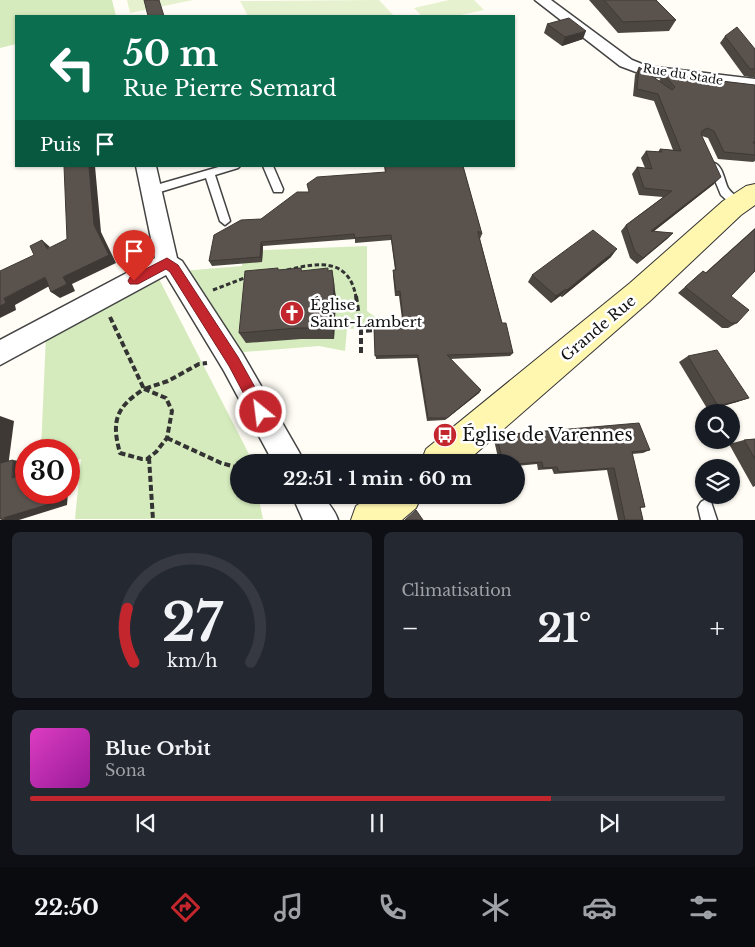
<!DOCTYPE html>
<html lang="fr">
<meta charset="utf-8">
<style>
body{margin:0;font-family:"Libre Baskerville",serif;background:#242831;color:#f1f3f6;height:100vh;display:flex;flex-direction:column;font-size:19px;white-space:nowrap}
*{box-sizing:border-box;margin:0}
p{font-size:16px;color:#9ea1a6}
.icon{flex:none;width:28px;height:28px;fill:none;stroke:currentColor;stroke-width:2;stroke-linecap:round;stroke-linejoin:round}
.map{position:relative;height:520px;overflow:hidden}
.details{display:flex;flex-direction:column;gap:12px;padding:12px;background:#0d0f14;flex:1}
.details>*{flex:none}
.guide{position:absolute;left:15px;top:15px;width:500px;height:152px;border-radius:0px;box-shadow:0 1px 4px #0004;background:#0b6e4f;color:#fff;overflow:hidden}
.buttons{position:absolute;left:695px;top:404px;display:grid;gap:10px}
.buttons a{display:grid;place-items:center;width:45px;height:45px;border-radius:50%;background:#171b24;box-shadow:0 1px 4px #0004;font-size:25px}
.speed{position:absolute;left:15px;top:439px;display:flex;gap:10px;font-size:25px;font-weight:700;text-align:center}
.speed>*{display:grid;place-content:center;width:65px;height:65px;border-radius:50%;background:#171b24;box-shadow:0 1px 4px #0004;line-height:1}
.speed .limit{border:8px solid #d22;background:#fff;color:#111}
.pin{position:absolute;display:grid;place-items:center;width:42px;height:42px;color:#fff;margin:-51px -21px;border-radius:50% 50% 50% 0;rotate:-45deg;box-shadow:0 0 5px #0007}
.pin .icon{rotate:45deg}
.me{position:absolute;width:55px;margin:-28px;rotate:331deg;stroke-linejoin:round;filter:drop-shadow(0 0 4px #0008)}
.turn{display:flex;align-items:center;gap:18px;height:105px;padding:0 25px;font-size:22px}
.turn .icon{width:65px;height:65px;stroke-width:2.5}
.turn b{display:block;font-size:35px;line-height:42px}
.then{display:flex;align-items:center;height:48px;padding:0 25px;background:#0003;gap:10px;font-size:19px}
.big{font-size:38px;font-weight:800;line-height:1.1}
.details .tile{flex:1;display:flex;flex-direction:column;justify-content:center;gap:8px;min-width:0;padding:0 18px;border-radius:8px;background:#242831}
.details .dial{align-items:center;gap:0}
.dial svg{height:130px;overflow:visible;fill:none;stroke:#363941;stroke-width:7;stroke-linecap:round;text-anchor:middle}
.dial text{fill:#f1f3f6;stroke:none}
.song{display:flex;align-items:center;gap:15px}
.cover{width:60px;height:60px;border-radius:8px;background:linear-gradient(135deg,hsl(310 70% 55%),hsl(300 70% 35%))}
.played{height:5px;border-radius:2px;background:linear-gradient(90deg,#c4262e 75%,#363941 75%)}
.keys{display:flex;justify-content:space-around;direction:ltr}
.heat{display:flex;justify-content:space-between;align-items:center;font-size:28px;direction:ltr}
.details .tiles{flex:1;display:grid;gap:12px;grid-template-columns:1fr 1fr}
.tile:last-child{grid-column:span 2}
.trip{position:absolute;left:230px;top:454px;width:295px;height:50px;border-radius:25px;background:#171b24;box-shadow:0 1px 4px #0004;font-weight:800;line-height:50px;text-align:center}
.tab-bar{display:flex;height:80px;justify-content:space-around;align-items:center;background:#090b0e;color:#9ea1a6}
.tab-bar .icon{width:35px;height:35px}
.tab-bar .active{color:#c4262e}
.tab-bar b{font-size:22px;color:#f1f3f6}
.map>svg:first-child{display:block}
</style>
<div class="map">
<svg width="755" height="520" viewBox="0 0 755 520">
<rect width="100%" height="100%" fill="#fffdf5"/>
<!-- green -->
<g fill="#d5ebbd">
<polygon points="0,0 112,0 116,16 16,16 16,44 0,48"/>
<polygon points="367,246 367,311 389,327 347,329 345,351 319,346 231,353 182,271 242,266 243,251"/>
<polygon points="158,277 253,462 239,462 239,495 258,495 263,519 75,519 81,459 69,462 69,450 41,450 46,335"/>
</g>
<!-- pitch -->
<g fill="#e6f2cf">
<polygon points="127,0 193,0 130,13"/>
<polygon points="379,0 394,16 248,16 240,1"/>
<polygon points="449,0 474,0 484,10 456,16 422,16 414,8"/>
</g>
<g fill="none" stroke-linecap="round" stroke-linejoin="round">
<!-- service casing -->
<g stroke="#444" stroke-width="3">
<g id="service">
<path d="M714,163C723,166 724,180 728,188C732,194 739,198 743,204L742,207H734L721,195L709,166Z"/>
<polygon points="222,166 240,166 238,168 215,175 230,221 225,225 220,221 206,178 150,195 145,191 146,188"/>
<polygon points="263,166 273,166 283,189 282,192 274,192"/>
<polygon points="706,499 711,502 717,520 701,520 698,507 701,502"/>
</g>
</g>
<!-- minor casing -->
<g stroke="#444" stroke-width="3">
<g id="minor">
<polygon points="535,0 551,0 632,60 647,66 755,79 755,89 644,75 620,66"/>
<polygon points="136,166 156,166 177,258 182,261 242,353 299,452 304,462 273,462 224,371 166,275 0,365 0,340 155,258"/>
<path d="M292,495H323C328,504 335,510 338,520H303Z"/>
</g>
</g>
<!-- secondary casing -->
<g stroke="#333" stroke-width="2">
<g id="secondary">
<polygon points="755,184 755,205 741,215 650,301 466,462 421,462 426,449 630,283 723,201 746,186"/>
<polygon points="372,495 422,495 416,508 402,520 351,520 356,506"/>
</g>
</g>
<!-- path-far1 -->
<g stroke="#333" stroke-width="3" stroke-dasharray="4.5 2.5" stroke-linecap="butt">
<path d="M287,270C319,262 349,258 356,297"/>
<polyline points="213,290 247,277"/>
</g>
<!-- path -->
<g stroke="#333" stroke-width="4" stroke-dasharray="6 3" stroke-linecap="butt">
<polyline points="356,296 361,331"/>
<polyline points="110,317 144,389 168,381 199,364 207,363"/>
<polyline points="361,353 361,331 378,330"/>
<path d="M144,389L166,398L172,411L167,438L156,452L147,459H142L120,453C111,421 116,407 144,389Z"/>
<polyline points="167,438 221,463 239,468"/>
<polyline points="149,458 153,520"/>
</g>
<!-- service -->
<use href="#service" fill="#fff" fill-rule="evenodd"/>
<!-- minor -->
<use href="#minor" fill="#fff" fill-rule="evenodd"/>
<!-- secondary -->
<use href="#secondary" fill="#fff6b0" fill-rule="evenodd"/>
</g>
<!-- wall -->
<g fill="#4d4742">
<polygon points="589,0 656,0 676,20 669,31 618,33"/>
<polygon points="547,24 583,39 562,46 544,33"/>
<polygon points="725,36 755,49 755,78 744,76 720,43"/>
<polygon points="639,67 659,81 663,74 755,85 755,161 753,162 718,159 708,138 702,136 714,184 653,232 673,233 667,239 637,264 630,258 621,231 626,225 663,197 639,195 632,174 637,167 645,168 641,158 646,151 658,152 660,149 673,150 654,101 633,96 635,75"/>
<polygon points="384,166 463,166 482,234 480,239 502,323 513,353 510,356 450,359 481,390 479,393 445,420 427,421 417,358 376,359 374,328 403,327 399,296 395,296 393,275 393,270 395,270 391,240 355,243 355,239 263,246 262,262 212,266 209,261 261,219 309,192 385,173"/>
<polygon points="755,228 755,271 731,296 737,323 728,328 722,328 678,293 703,271 705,273"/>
<polygon points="611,257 562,297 560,296 551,303 528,282 532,275"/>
<polygon points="301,268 302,271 328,271 336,297 334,339 301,339 246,343 239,333 278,270"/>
<polygon points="688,356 749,398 737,402 708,410 679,362"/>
<polygon points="500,435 650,450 643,453 632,454 645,507 640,508 643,520 618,520 607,470 554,474 552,469 538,470 537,464 516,466 516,462 499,462 494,440"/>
<polygon points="755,439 755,486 753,487 729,444 744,440"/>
</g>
<!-- shaded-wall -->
<g fill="#3f3936">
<polygon points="586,31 583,39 562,46 565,37"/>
<polygon points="89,166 95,166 101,232 116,263 72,284 75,291 60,298 51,292 63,277"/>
<polygon points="721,177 714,184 645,238 651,231"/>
<polygon points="673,233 667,239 637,264 643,258"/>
<polygon points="42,240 50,247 47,249"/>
<polygon points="261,242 263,246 262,262 260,257"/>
<polygon points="617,249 611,257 562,297 567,290"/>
<polygon points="332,270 336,297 334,339 332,328"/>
<polygon points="45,277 53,284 15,305 16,310 0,318 0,306 4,298"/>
<polygon points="566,289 560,296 551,303 556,296"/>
<polygon points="481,390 479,393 445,420 447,418"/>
<polygon points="749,398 737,402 708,410 718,406"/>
<polygon points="0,416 14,421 8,467 0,466"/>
<polygon points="13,460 26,462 26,480 12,478"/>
<polygon points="69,466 71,467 69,488"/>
<polygon points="54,492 68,492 67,505 19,520 0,520"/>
</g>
<!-- building -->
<g fill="#5a524d" stroke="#3f3936">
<polygon points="144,0 159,0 164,16 148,16"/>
<polygon points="604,0 656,0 676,20 623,22"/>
<polygon points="569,18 586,31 565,37 547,24"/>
<polygon points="737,27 755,49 755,69 750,69 725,36"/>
<polygon points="639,67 672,90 675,87 663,74 755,85 755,142 753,142 755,145 755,155 724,152 714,131 707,128 702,131 701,134 721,177 651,231 673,233 643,258 635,252 626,225 672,191 644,188 637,167 652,169 646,151 662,152 660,149 681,151 658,94 637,89"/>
<polygon points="64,166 89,166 94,225 109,255 63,277 67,284 51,292 45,277 4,298 6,303 0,306 0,271 34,255 30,246 42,240 47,249 67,239"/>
<polygon points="385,166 463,166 482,234 478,231 478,233 502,323 506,323 513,353 447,355 481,390 447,418 428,418 418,355 375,356 374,328 404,327 400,291 396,292 393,270 396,270 391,235 355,238 354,234 261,242 260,257 209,261 214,235 241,220 261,219 297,192 309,192 307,184 317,177 386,172"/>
<polygon points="755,229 755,271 731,296 749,310 737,323 731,323 685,287 703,271 706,273"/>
<polygon points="593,230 617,249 567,290 566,289 556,296 532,275"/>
<polygon points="278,268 278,270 301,268 301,271 328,268 328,271 332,270 334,285 332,328 297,328 239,333 245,271"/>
<polygon points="717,350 749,398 718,406 688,356"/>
<polygon points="639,423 650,450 632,452 645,507 640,507 643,520 625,520 614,468 559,472 557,467 543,468 542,462 516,464 516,462 503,462 497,438 500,435"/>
<polygon points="755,439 755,459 744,440"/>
<polygon points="13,460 12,478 26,473 26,492 54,492 53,503 0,519 0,463"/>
<polygon points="416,510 423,520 405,520"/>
</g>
<!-- route -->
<polygon fill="#c4262e" stroke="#7f191e" points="167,258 178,265 238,357 266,407 268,412 266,417 261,419 256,417 229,366 170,272 166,269 138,284 130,284 128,281 130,277"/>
<!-- icons -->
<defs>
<g id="church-disc" transform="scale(1.25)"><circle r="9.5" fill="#c4262e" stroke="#fff"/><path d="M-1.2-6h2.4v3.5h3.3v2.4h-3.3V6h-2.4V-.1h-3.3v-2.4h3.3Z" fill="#fff"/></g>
<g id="bus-disc" transform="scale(1.25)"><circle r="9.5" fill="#c4262e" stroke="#fff"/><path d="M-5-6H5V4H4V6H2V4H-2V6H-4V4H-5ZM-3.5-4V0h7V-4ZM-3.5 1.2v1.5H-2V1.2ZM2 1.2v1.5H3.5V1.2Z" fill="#fff"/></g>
</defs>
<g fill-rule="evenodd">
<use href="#church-disc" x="292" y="313"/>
<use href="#bus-disc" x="445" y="435"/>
</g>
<g text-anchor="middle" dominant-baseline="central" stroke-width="5" stroke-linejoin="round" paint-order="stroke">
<!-- far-street labels -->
<g font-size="12" fill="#111" stroke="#fff">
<text transform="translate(683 74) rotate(9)">Rue du Stade</text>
</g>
<!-- poi labels -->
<g font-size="15" fill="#111" stroke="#fff" text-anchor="start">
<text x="310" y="304">Église<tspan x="310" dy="17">Saint-Lambert</tspan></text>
</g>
<!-- street labels -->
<g font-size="15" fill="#111" stroke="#fff">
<text transform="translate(598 328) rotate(-40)">Grande Rue</text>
</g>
<!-- near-poi labels -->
<g font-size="18" fill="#111" stroke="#fff" text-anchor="start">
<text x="462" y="435">Église de Varennes</text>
</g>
</g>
</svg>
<div class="buttons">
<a><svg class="icon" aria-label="search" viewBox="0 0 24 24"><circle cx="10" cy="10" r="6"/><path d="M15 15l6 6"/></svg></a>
<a><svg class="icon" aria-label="layers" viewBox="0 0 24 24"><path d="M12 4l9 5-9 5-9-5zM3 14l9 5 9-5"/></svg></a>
</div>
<div class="speed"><div class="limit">30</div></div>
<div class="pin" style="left:134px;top:281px;background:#d93025"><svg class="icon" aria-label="arrive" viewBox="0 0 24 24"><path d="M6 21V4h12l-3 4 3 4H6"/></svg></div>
<svg class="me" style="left:261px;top:412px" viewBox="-20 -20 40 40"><circle r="17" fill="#c4262e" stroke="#fff" stroke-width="3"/><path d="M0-11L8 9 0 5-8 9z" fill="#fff"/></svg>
<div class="trip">22:51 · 1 min · 60 m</div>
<div class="guide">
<div class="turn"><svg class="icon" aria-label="left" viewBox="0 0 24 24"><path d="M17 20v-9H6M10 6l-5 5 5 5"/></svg><div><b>50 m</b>Rue Pierre Semard</div></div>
<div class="then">Puis<svg class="icon" aria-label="arrive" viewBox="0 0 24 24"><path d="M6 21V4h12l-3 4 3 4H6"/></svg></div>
</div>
</div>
<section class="details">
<div class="tiles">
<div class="tile dial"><svg viewBox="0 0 100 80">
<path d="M14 69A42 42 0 1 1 86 69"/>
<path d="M14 69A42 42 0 0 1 10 36" stroke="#c4262e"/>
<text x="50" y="56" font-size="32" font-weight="700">27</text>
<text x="50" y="72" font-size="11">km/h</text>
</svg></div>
<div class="tile"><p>Climatisation</p>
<div class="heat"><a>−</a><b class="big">21°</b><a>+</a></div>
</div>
<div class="tile">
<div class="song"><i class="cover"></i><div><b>Blue Orbit</b><p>Sona</p></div></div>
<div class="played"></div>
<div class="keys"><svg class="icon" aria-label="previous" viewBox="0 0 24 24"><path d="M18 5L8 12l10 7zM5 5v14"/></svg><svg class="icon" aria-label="pause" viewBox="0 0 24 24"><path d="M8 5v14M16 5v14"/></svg><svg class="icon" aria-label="next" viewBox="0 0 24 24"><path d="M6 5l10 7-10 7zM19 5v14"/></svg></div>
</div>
</div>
</section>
<nav class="tab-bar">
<b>22:50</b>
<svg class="icon active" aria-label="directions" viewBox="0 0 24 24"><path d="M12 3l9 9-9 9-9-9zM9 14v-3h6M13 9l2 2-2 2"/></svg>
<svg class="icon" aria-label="music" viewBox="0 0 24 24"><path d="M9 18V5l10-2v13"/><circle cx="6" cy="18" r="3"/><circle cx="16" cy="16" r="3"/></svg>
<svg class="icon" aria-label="phone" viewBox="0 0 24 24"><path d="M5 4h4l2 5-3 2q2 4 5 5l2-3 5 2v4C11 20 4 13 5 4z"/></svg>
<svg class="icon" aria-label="climate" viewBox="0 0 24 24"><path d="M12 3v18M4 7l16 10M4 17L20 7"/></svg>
<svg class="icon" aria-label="car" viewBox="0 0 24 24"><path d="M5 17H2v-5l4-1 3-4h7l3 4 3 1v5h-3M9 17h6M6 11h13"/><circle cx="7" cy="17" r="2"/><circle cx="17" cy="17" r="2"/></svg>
<svg class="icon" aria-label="filters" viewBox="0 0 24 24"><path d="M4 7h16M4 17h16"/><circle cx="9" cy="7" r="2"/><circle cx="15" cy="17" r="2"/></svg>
</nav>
